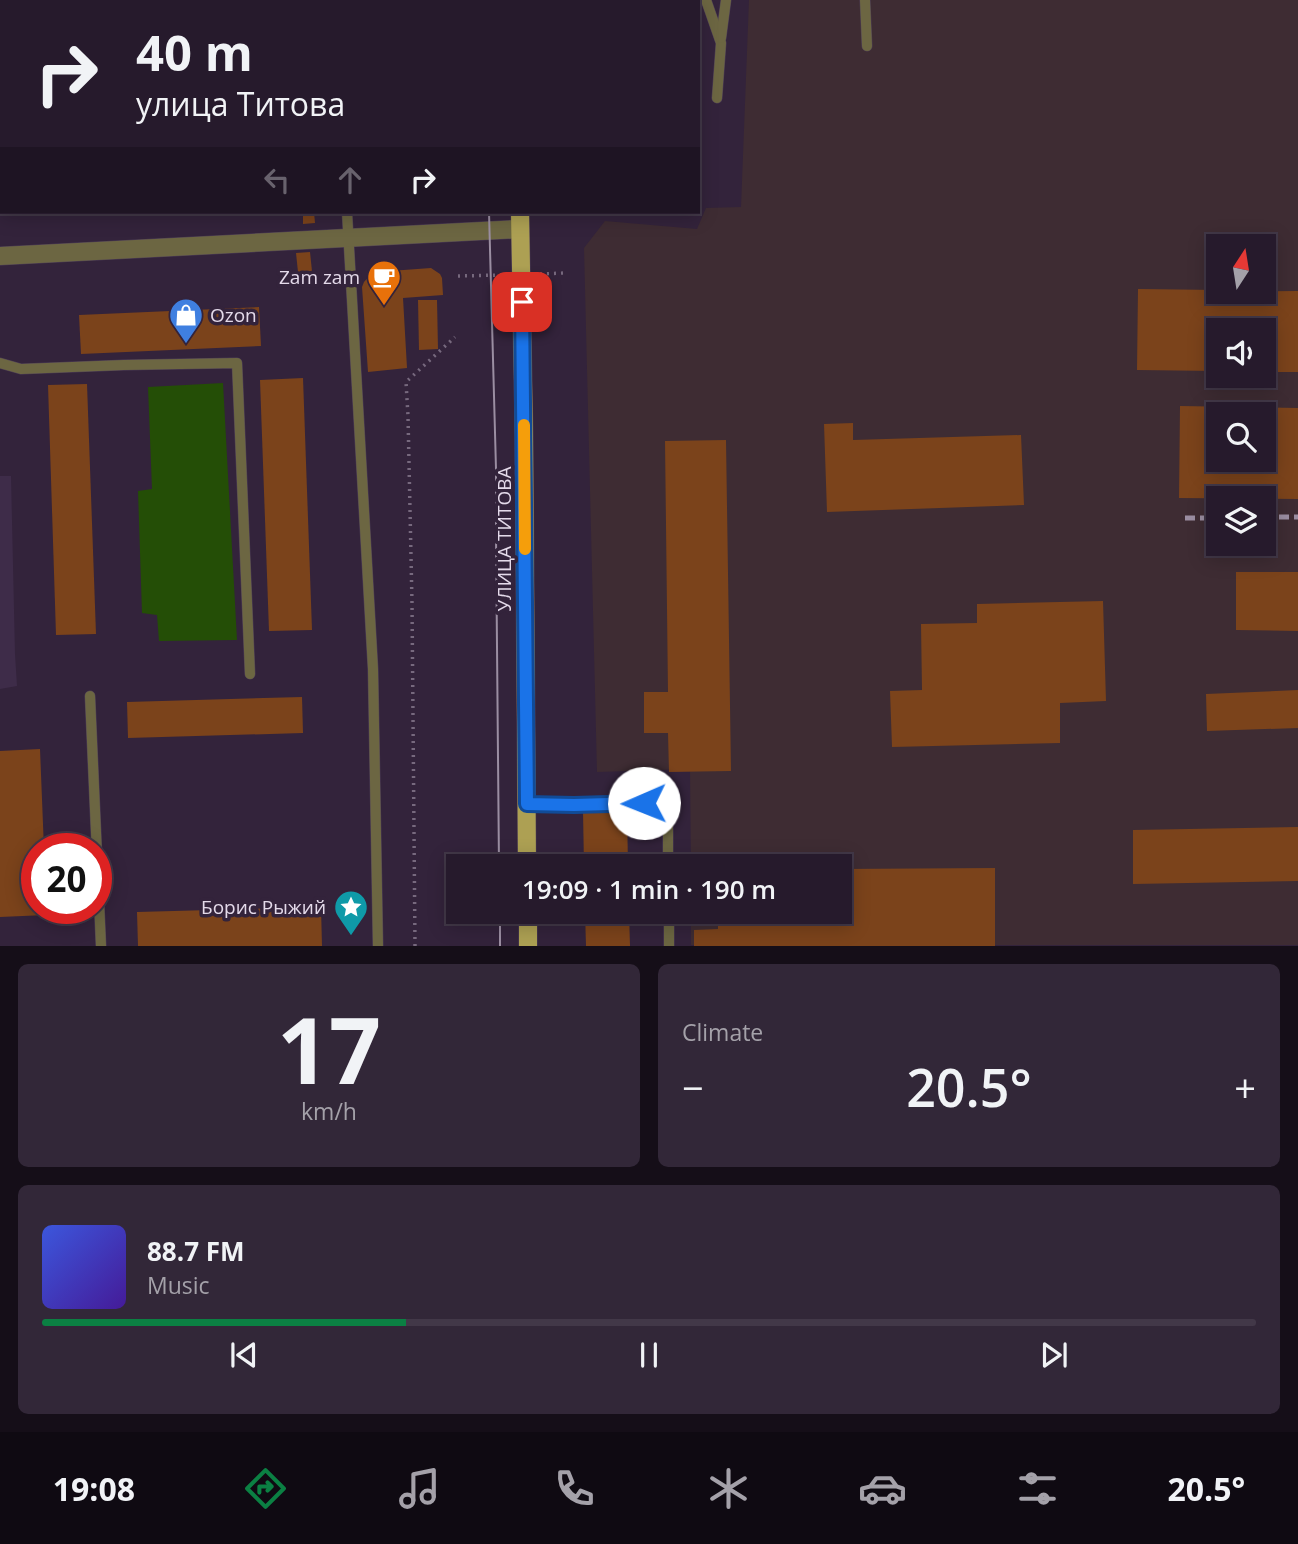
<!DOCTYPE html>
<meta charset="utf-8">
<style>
body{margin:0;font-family:"Open Sans",sans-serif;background:#322738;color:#f1f3f6;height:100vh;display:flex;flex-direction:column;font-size:26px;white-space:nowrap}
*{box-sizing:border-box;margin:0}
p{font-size:23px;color:#a4a1a9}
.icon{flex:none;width:38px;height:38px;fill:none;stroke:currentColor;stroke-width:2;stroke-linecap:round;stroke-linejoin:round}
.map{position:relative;height:946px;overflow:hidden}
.side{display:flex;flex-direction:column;gap:18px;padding:18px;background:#150e18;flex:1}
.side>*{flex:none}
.hud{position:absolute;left:0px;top:0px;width:700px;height:214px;box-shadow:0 4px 18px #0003,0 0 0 2px #423848;background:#261a2c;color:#f1f3f6;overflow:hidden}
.needle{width:46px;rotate:12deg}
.fabs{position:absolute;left:1206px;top:234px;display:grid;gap:14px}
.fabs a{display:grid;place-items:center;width:70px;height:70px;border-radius:0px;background:#261a2c;box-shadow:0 4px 18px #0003,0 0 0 2px #423848;font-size:35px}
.speed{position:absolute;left:21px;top:833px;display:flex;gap:14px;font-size:35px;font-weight:700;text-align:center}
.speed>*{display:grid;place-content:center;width:91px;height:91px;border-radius:50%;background:#261a2c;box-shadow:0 4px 18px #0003,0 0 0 2px #423848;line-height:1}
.speed .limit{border:10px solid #d22;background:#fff;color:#111}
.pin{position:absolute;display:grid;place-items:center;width:60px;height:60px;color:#fff;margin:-30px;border-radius:14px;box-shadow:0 4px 10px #0006}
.me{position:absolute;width:77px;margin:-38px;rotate:269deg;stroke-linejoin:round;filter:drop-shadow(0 0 5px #0008)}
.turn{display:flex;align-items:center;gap:24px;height:147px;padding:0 21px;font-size:32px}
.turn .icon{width:91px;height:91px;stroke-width:2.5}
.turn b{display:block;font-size:49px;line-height:60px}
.lanes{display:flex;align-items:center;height:66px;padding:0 21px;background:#0003;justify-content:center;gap:35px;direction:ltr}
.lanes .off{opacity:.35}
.big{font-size:52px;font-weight:600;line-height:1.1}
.side .widget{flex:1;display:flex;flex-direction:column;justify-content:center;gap:10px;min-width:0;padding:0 24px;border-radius:10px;background:#322738}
.side .dial{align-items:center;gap:0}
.dial b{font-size:91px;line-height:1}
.song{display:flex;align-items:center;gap:21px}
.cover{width:84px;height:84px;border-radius:10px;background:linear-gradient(135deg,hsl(230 70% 55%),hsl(260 70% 35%))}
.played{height:7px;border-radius:4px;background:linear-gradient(90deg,#0b8043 30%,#423848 30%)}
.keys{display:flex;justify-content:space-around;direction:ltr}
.heat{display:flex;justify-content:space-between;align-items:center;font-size:38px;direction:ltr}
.side .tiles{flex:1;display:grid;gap:18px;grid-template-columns:1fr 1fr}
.widget:last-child{grid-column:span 2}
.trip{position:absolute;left:446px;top:854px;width:406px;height:70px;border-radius:0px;background:#261a2c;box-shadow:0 4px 18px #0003,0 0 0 2px #423848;font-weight:600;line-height:70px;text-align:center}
.tab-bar{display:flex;height:112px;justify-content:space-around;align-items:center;background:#0f0a12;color:#a4a1a9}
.tab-bar .icon{width:49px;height:49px}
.tab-bar .active{color:#0b8043}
.tab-bar b{font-size:32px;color:#f1f3f6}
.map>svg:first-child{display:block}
</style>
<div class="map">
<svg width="1298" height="946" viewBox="0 0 1298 946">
<rect width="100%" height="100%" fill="#33233b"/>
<!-- built -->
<polygon fill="#3e2c49" points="0,476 11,476 15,654 17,686 0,689"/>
<!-- industrial -->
<path fill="#3e2c33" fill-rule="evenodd" d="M749,0H1298V945H691V912H840V866H691L690,769L597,772L584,248L605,221L697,229L706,208L741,207ZM1218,247H1264V292H1218ZM1218,331H1264V376H1218ZM1218,415H1264V460H1218ZM1218,499H1264V544H1218Z"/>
<!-- green -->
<polygon fill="#244e06" points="223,383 237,640 159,641 157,615 142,613 138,491 152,489 148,387"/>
<!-- building -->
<g fill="#7b431b" fill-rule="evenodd">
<polygon points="303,212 314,212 315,223 303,224"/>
<polygon points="310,252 312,271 298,272 296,253"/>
<polygon points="431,268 440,274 442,278 443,295 403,298 407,368 368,372 362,287 364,282 371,274 376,272"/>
<polygon points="1138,289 1218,290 1218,292 1298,291 1298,372 1264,372 1264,331 1218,331 1218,371 1137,370"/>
<polygon points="418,300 437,300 438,349 419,350"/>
<polygon points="259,307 261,346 81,354 79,315"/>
<polygon points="303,378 312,630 269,631 260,380"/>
<polygon points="87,384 96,634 56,635 48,385"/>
<path d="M1180,406L1298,408V499L1179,498ZM1218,415H1264V460H1218Z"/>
<polygon points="853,423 853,440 1021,435 1024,505 827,512 824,424"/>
<polygon points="726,440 731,771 669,772 668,733 644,733 644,692 668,692 665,441"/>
<polygon points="1236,572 1298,572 1298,631 1236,630"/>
<polygon points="1103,601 1106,701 1060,703 1060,743 892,747 890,691 922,690 921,624 977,623 977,604"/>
<polygon points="1298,690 1298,728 1207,731 1206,694"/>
<polygon points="302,697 303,733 128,738 127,702"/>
<polygon points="40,749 44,849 37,849 37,908 46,908 46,915 0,917 0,751"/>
<polygon points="627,810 628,866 584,866 583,811"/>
<polygon points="1298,827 1298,881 1133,884 1133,830"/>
<polygon points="995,868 995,946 694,946 694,930 718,929 718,912 840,912 840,869"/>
<polygon points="321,907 322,946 138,946 137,912"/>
<polygon points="585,912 629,912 630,946 586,946"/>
</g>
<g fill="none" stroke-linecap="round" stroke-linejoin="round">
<!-- lane casing -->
<g stroke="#4f4057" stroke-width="11">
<g id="lane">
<polyline points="335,0 335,2"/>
<polyline points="706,0 721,43 717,98"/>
<polyline points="865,0 867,46"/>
<polyline points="721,38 726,0"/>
<polyline points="347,212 373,669 378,946"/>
<polyline points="0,363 21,369 124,365 237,363 250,674"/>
<polyline points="90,696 101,946"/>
<polyline points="527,804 574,805 668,803 668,866"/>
<polyline points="669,912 669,946"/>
</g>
</g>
<!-- street casing -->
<g stroke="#4f4057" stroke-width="19">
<polyline id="street" points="0,256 520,229"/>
</g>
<!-- primary casing -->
<g stroke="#4f4057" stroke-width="19">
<g id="primary">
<polyline points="513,0 513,2"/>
<polyline points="520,212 524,437 527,866"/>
<polyline points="528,912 528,946"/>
</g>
</g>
<!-- path -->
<g stroke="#77697e" stroke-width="3.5" stroke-dasharray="2 5" stroke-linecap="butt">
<polyline points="123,0 123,2"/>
<polyline points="178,0 178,2"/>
<polyline points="395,0 395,2"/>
<polyline points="453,0 453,2"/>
<polyline points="228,2 228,0"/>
<polyline points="0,207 2,207"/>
<polyline points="540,274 564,273"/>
<polyline points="458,276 501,275"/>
<polyline points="415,946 412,603 408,416 406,382 455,337"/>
</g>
<!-- lane -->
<use href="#lane" stroke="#6c6642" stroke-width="10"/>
<!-- street -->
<use href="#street" stroke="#6c6642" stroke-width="18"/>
<!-- primary -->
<use href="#primary" stroke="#ada053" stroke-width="18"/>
<!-- tram -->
<g stroke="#9b8ea2" stroke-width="2">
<polyline points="478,0 478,2"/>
<polyline points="489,212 496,469 496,536 499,866"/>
<polyline points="500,912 500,946"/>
</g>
<!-- rail -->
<g stroke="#9b8ea2" stroke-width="5" stroke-dasharray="10 5" stroke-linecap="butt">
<polyline points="1264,517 1298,517"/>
<polyline points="1185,518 1218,518"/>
</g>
</g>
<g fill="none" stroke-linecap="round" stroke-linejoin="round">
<!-- route casing -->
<g stroke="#114b97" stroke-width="18">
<polyline id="route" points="522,302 527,804 574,805 644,803"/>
</g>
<!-- route -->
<use href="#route" stroke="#1a73e8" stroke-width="12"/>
<!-- slow -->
<polyline stroke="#f59e0b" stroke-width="12" points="524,425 525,549"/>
</g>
<!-- icons -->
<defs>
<g id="cafe-pin" transform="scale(1.75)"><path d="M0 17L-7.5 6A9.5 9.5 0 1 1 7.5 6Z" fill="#e8710a" stroke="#33233b"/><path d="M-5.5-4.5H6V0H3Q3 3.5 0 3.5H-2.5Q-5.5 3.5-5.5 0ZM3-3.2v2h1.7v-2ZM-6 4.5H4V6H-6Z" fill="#fff"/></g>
<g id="shop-pin" transform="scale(1.75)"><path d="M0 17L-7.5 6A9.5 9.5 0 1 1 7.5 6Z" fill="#3f7fe0" stroke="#33233b"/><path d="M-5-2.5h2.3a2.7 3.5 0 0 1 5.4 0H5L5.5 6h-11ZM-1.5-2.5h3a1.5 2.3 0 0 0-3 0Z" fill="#fff"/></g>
<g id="sight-pin" transform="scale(1.75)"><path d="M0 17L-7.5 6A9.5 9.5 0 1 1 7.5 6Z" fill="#0f9aa8" stroke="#33233b"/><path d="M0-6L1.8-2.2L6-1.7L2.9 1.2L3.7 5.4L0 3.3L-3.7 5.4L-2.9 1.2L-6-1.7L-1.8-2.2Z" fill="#fff"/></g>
</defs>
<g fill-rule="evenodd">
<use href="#cafe-pin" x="384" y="277"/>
<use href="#shop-pin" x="186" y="315"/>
<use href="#sight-pin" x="351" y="907"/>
</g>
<g text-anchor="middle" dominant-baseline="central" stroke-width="7" stroke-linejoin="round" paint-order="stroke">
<!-- poi labels -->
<g font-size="19" fill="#e4daea" stroke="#33233b" text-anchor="end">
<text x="360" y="277">Zam zam</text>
<text x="210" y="315" text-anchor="start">Ozon</text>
<text x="326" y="907">Борис Рыжий</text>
</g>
<!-- street labels -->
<g font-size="19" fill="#e4daea" stroke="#33233b">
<text transform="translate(504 539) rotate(-90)">УЛИЦА ТИТОВА</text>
</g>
</g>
</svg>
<div class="fabs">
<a><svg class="needle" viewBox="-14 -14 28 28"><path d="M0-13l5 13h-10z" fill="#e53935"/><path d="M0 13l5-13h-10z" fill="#a4a1a9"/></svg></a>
<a><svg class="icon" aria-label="sound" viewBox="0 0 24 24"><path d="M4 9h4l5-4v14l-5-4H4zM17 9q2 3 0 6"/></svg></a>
<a><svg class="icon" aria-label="search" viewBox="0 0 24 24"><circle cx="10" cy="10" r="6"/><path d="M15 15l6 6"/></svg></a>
<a><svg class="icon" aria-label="layers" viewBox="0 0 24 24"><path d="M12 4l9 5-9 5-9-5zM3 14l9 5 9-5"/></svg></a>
</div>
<div class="speed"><div class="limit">20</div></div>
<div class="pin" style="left:522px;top:302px;background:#d93025"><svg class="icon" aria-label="arrive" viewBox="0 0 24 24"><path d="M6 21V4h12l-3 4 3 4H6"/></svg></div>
<svg class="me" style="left:644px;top:803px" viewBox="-20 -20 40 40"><circle r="19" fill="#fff"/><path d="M0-13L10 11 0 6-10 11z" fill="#1a73e8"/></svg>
<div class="trip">19:09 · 1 min · 190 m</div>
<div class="hud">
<div class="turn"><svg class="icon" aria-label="right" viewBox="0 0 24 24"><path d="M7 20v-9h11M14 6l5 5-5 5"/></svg><div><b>40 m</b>улица Титова</div></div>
<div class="lanes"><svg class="icon off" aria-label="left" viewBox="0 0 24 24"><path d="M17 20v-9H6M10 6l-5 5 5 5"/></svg><svg class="icon off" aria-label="ahead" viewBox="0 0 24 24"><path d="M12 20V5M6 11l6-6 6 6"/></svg><svg class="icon" aria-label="right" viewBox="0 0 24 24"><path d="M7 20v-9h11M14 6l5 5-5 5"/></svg></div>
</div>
</div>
<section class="side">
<div class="tiles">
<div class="widget dial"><b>17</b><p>km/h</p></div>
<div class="widget"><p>Climate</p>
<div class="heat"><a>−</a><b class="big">20.5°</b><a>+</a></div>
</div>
<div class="widget">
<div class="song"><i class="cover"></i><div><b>88.7 FM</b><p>Music</p></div></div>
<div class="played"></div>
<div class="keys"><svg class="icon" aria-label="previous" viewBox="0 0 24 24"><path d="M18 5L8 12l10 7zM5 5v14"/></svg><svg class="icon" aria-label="pause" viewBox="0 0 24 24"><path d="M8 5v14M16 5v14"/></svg><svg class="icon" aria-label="next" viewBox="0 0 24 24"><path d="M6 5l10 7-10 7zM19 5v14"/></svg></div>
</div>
</div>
</section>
<nav class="tab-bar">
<b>19:08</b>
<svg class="icon active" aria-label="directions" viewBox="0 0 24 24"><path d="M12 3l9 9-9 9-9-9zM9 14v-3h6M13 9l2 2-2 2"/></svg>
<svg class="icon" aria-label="music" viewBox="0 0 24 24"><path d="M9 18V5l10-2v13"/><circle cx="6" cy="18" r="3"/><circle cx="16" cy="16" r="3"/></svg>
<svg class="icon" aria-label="phone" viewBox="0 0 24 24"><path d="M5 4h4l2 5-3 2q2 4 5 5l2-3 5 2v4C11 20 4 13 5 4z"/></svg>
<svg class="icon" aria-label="climate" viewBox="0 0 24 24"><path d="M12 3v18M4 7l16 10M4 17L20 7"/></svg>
<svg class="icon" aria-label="car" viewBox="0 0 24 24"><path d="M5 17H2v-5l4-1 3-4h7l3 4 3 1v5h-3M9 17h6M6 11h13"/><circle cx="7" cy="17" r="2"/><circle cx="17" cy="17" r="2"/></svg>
<svg class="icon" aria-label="filters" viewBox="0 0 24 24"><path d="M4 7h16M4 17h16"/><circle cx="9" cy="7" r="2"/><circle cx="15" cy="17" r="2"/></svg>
<b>20.5°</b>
</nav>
